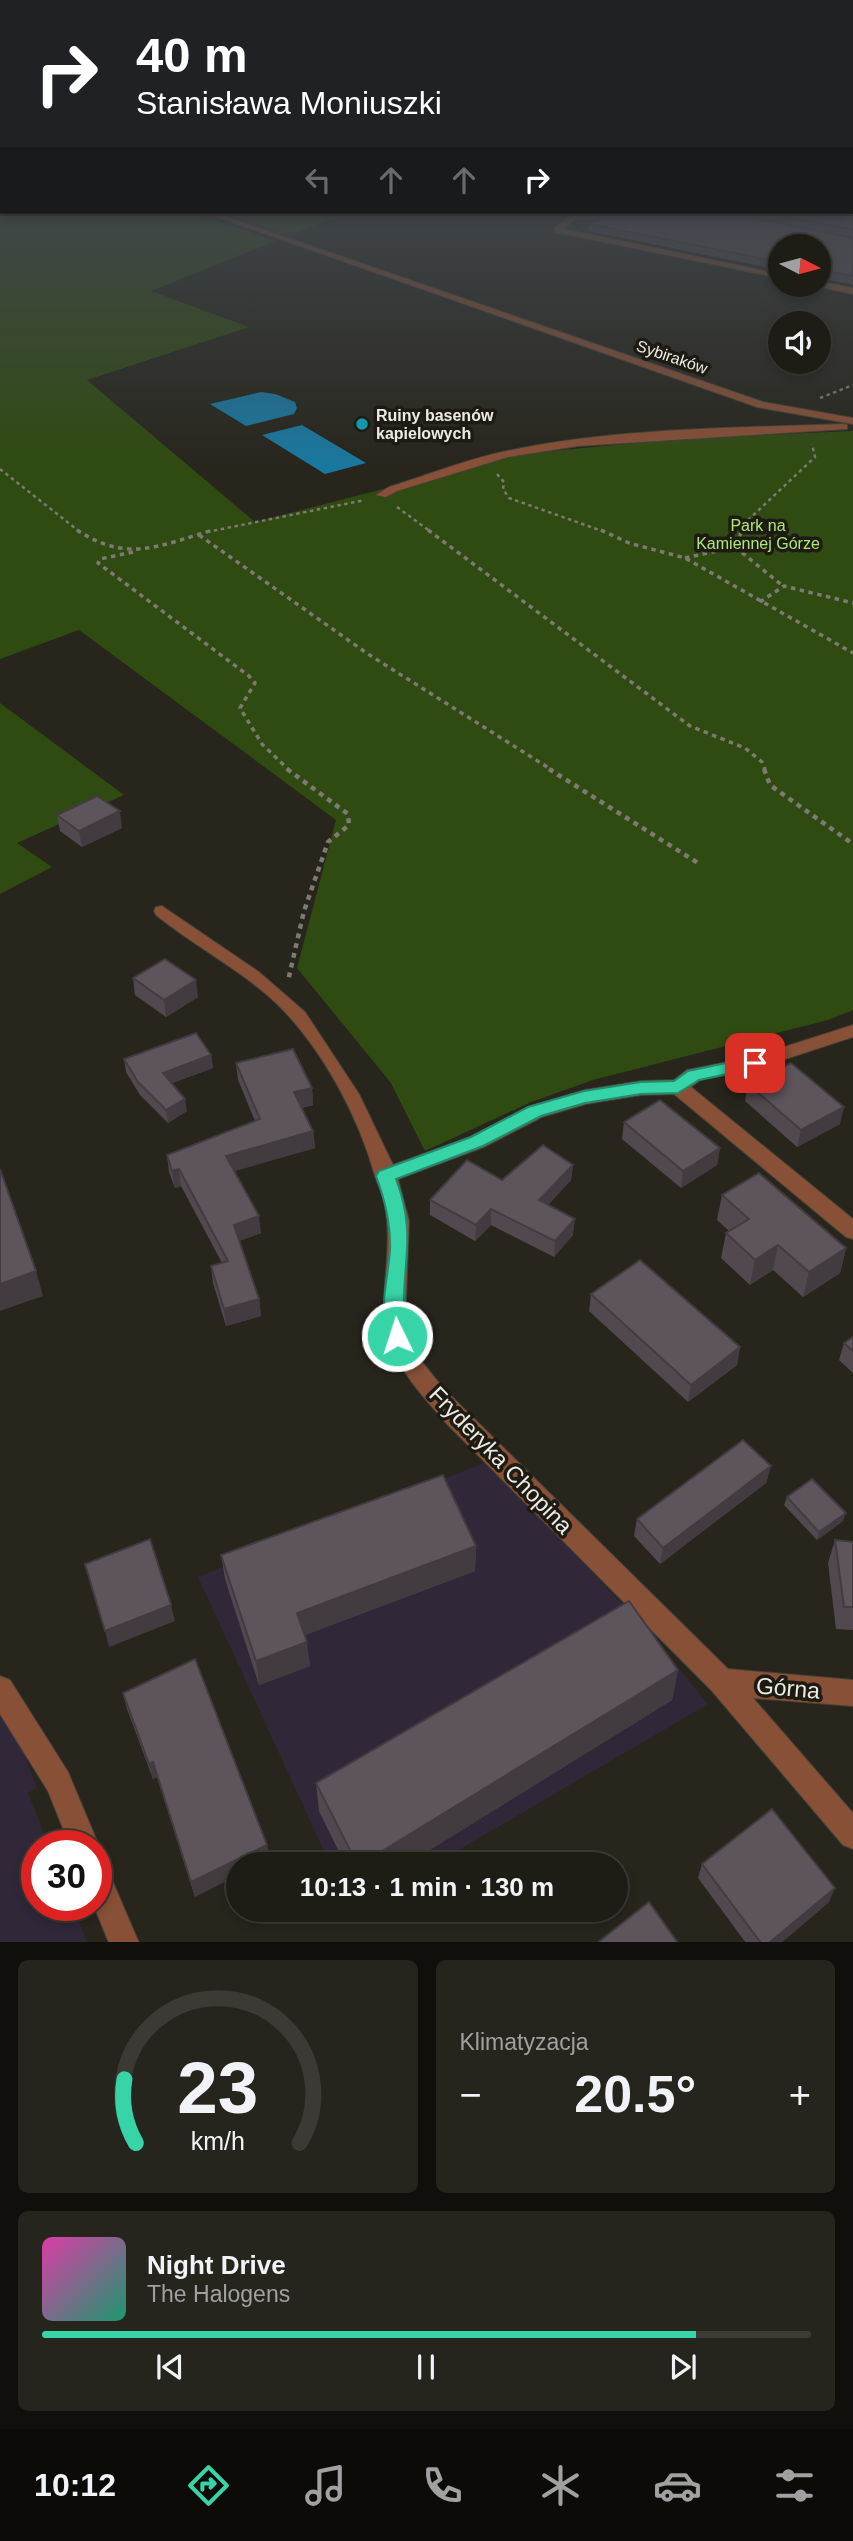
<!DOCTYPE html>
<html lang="pl">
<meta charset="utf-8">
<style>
body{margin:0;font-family:Helvetica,sans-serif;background:#25251e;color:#f1f3f6;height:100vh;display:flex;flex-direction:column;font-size:26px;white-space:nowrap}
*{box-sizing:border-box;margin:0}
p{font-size:23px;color:#a0a1a0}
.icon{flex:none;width:38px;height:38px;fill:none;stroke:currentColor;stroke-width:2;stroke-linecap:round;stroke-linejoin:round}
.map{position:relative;height:1942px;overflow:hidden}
.panel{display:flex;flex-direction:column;gap:18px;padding:18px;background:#100f0c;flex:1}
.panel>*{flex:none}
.guide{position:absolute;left:0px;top:0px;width:854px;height:214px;box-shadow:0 4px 10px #0003,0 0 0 2px #3b3a34;background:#202124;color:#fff;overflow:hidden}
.needle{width:46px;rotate:96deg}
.controls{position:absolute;left:768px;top:234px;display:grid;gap:14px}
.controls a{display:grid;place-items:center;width:63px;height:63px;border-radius:50%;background:#1d1c15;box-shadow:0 4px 10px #0003,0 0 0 2px #3b3a34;font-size:35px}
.speed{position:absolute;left:21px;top:1830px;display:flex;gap:14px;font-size:35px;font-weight:700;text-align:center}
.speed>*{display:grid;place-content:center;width:91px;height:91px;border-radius:50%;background:#1d1c15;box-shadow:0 4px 10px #0003,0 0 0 2px #3b3a34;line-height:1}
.speed .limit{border:10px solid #d22;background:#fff;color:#111}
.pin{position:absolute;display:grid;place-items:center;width:60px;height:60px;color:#fff;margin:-30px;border-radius:14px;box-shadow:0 4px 10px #0006}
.me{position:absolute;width:77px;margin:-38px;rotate:356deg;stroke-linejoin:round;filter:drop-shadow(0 0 5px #0008)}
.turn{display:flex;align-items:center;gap:24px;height:147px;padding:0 21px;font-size:32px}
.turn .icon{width:91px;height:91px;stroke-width:2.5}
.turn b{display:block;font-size:49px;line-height:60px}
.lanes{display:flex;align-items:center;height:66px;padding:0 21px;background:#0003;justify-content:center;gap:35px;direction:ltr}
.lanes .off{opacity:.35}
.big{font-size:52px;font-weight:600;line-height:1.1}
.panel .widget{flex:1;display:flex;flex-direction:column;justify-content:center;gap:10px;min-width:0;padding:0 24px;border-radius:10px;background:#25251e}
.panel .dial{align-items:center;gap:0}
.dial svg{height:182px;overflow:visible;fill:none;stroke:#3b3a34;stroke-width:7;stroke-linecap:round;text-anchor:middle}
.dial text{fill:#f1f3f6;stroke:none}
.song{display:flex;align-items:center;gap:21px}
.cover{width:84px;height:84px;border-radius:10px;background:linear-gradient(135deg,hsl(320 70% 55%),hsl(160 70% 35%))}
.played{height:7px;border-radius:4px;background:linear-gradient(90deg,#36d4a7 85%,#3b3a34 85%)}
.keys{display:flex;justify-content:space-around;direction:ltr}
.heat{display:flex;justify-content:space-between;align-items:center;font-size:38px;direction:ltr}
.panel .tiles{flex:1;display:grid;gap:18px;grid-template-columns:1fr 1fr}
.widget:last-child{grid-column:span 2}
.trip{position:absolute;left:226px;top:1852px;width:402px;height:70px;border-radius:35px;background:#1d1c15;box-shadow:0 4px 10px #0003,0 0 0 2px #3b3a34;font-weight:600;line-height:70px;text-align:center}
.menu{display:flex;height:112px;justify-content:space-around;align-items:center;background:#0c0b08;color:#a0a1a0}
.menu .icon{width:49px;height:49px}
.menu .current{color:#36d4a7}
.menu b{font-size:32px;color:#f1f3f6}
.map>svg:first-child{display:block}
</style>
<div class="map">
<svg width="853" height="1943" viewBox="0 0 853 1943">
<rect width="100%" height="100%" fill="#27251c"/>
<!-- industrial -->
<g fill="#302838">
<polygon points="486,1462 650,1633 708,1704 435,1864 330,1864 198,1577"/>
<polygon points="0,1709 9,1715 37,1788 28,1793 49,1846 37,1846 37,1906 72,1906 87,1942 0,1942"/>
</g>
<!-- green -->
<g fill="#304b12">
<polygon points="0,196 2,212 193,212 275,241 151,291 249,327 87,380 255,522 519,454 691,438 853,431 853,1010 828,1020 593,1080 531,1102 425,1151 391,1083 297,968 336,820 79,630 0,659"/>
<polygon points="221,212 350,212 288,236"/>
<polygon points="0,703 124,795 17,843 52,867 0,894"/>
</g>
<!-- water -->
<g fill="#1a78a0">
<polygon points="261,392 275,394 295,402 297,408 294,414 246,426 210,404"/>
<polygon points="302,425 366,463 325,474 262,435"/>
</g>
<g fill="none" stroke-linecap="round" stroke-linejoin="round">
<!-- minor casing -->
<g stroke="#434138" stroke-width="2">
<g id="minor">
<polygon points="203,212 213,212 763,402 853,418 853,424 757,407"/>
<polygon points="574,212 582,212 564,229 780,274 780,278 555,232 555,228"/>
<polygon points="819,281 853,288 853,294 816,286"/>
<path d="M843,424L847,425V429L578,446L508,457L397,491L386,497L376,495L389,487C428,475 467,459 507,451C614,428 734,428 843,424Z"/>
<path d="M162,906L259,972L305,1012L359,1094L393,1165L470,1137L528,1107L585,1090L641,1081L674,1080L687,1070L753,1057L853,1025V1037L755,1069L700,1080L691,1087L853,1219V1239L846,1237L674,1094L641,1095L586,1104L542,1117L484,1147L398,1179L409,1221L406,1299L409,1337L418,1357L443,1388L728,1669L853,1680V1706L753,1698L853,1813V1849L843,1845L712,1691L447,1424C406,1377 380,1351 385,1285C387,1258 390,1232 385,1205C383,1195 378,1185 375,1176C359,1117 321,1046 276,1003C240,969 194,946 156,915L154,911L156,907Z"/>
<polygon points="0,1676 10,1680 68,1772 99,1846 96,1852 96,1846 70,1846 48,1791 0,1714"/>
<polygon points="96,1861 106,1866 139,1943 109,1943 94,1906 96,1906"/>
</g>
</g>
<!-- path-far2 -->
<g stroke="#7c7a72" stroke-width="2.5" stroke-dasharray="3.5 3.5" stroke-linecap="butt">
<polyline points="820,398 853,385"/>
<polyline points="0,469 80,532"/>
<polyline points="497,474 504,482 503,489 509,498 605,532"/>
<polyline points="397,507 431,532"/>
<polyline points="207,532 365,500"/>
<polyline points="741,532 746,522 815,457 812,444"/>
</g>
<!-- path-far1 -->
<g stroke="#7c7a72" stroke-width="3.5" stroke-dasharray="4.5 4.5" stroke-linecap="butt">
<path d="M77,530C128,564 161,545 213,530"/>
<polyline points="428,530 690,726 745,748 762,762 765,770"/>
<polyline points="601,530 629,543 685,558 853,653"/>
<polyline points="199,535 368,654 552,770"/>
<polyline points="735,547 783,586"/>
<polyline points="133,552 100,559 98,563 249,676 255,683 240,708 262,744 289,770"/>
<polyline points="685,558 735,547 742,530"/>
<polyline points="760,602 784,586 853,603"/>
</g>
<!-- path -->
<g stroke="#7c7a72" stroke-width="4.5" stroke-dasharray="5 5" stroke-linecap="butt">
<polyline points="287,769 348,814 349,825 328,842 304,911 288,981"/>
<polyline points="549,769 698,863"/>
<polyline points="764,769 770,785 853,844"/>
</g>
<!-- minor -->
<use href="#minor" fill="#885037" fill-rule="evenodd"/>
</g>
<!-- wall -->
<g fill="#51494f">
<polygon points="578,212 853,238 853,285 819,278 819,247 780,247 780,270 588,231 589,224 594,221 577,220"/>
<polygon points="725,212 832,212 853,216 853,238"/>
<polygon points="57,815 122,828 82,847 60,831"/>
<polygon points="133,978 198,997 166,1017 135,995"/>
<polygon points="211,1055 213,1068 172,1083 187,1111 168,1123 140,1095 126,1072 124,1059"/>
<polygon points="236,1063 312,1088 313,1105 302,1108 313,1131 315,1148 234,1171 261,1233 239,1241 259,1299 261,1316 226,1326 213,1283 211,1266 222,1263 181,1186 175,1188 169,1172 167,1155 255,1121 238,1080"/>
<polygon points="748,1084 840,1124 797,1147 745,1101"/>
<polygon points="624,1122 720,1148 717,1165 681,1188 622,1139"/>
<polygon points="573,1165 571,1180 548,1205 573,1235 554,1257 491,1225 475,1241 430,1215 430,1200 502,1180"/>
<polygon points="722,1195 846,1248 840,1273 803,1297 773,1270 750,1285 721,1258 726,1233 729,1231 717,1220"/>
<polygon points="591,1294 740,1347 737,1365 688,1402 589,1311"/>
<polygon points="853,1337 853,1373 839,1360 844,1343"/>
<polygon points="771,1466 766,1483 660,1564 634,1536 637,1519"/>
<polygon points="787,1497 843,1521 817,1540 784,1505"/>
<polygon points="835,1540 853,1542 853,1630 836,1629 828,1563"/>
<polygon points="476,1546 475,1571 305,1635 310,1666 259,1685 225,1579 221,1555"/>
<polygon points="678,1670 672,1700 407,1864 345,1864 319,1811 316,1783"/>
<polygon points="123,1693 267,1845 269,1860 261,1864 238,1864 195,1897 157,1777 153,1779 127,1709"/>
<polygon points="702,1864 829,1902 781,1943 746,1943 698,1878"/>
</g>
<!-- shaded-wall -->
<g fill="#423c40">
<polygon points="120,811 122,828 82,847 79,831"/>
<polygon points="196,980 198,997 166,1017 164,1000"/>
<polygon points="211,1055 213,1068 165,1086 163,1073"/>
<polygon points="312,1088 313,1105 295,1109 294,1092"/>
<polygon points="185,1099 187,1111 168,1123 166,1110"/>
<polygon points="844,1107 840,1124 797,1147 801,1130"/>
<polygon points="313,1131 315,1148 228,1173 226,1156"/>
<polygon points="720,1148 717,1165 681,1188 683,1171"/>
<polygon points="573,1165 571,1180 538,1215 539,1200"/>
<polygon points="179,1169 181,1186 175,1188 172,1171"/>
<polygon points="491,1209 491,1225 475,1241 476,1225"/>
<polygon points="259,1216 261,1233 236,1242 234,1225"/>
<polygon points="575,1219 573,1235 554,1257 555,1241"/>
<polygon points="778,1245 773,1270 750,1285 755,1260"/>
<polygon points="846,1248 840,1273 803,1297 809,1272"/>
<polygon points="36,1271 43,1296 0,1311 0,1284"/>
<polygon points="259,1299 261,1316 226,1326 224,1309"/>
<polygon points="740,1347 737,1365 688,1402 691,1385"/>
<polygon points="771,1466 766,1483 660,1564 663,1548"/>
<polygon points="846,1513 843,1521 817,1540 819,1532"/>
<polygon points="476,1546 475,1571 300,1637 297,1613"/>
<polygon points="171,1605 175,1621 109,1647 105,1631"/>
<polygon points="307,1642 310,1666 259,1685 256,1661"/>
<polygon points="678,1670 672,1700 407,1864 361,1864"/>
<polygon points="153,1762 157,1777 153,1779 149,1764"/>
<polygon points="267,1845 269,1860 261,1864 238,1864 238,1875 195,1897 191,1882"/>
<polygon points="835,1888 829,1902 781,1943 769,1943"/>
</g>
<!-- building -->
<g fill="#5e555c" stroke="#423c40" stroke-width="2">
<polygon points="578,212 723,212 853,238 853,276 819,270 819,247 780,247 780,262 589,224 610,215"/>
<polygon points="763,212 832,212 853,216 853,230"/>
<polygon points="97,796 120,811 79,831 57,815"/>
<polygon points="165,959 196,980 164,1000 133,978"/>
<polygon points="196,1033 211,1055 163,1073 185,1099 166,1110 138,1082 124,1059"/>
<polygon points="293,1049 312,1088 294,1092 313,1131 226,1156 259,1216 234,1225 259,1299 224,1309 211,1266 228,1261 179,1169 172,1171 167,1155 260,1119 236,1063"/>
<polygon points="791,1063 844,1107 801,1130 748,1084"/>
<polygon points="660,1100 720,1148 683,1171 624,1122"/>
<polygon points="543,1145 573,1165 539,1200 575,1219 555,1241 491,1209 476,1225 430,1200 467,1160 502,1180"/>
<polygon points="0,1169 36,1271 0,1284"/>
<polygon points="759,1173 846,1248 809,1272 778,1245 755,1260 726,1233 749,1219 722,1195"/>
<polygon points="640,1260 740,1347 691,1385 591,1294"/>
<polygon points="853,1337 853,1351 844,1343"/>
<polygon points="743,1440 771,1466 663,1548 637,1519"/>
<polygon points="443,1475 476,1546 297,1613 307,1642 256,1661 221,1555"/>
<polygon points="812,1479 846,1513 819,1532 787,1497"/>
<polygon points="150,1539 171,1605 105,1631 85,1564"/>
<polygon points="835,1540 853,1542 853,1607 844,1607"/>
<polygon points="629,1601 678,1670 361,1864 357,1864 316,1783"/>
<polygon points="195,1659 267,1845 191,1882 153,1762 149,1764 123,1693"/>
<polygon points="772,1809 835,1888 769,1943 761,1943 702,1864"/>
<polygon points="649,1902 678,1943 597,1943"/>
</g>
<!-- sky -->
<linearGradient id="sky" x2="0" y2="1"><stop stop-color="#15140f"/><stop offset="0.42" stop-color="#41464b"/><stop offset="1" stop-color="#41464b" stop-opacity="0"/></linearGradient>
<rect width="853" height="468" fill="url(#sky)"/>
<!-- route -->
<path fill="#36d4a7" stroke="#238a6d" stroke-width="2" d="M755,1057L763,1063L761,1067L699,1080L678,1093L641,1094L585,1103L541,1116L483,1146L396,1179C417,1235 402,1261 404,1315C404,1325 409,1332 405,1341H390C377,1315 388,1279 390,1250C391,1224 385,1200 376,1176L379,1171L471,1137L528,1107L584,1091L641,1082L674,1081L688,1071Z"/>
<!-- markers -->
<circle fill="#0f9aa8" stroke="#1e1b13" stroke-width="2.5" cx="362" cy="424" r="7"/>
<g text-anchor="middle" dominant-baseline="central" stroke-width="7" stroke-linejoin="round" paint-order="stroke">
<!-- far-street labels -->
<g font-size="16" fill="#edebe5" stroke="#1e1b13">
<text transform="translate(672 357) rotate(19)">Sybiraków</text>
</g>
<!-- far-poi labels -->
<g font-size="16" font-weight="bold" fill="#edebe5" stroke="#1e1b13" text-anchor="start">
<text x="376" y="415">Ruiny basenów<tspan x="376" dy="18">kapielowych</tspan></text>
</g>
<!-- far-park labels -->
<g font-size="16" fill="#ace876" stroke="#1e1b13">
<text x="758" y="525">Park na<tspan x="758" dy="18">Kamiennej Górze</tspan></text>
</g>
<!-- near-street labels -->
<g font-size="23" fill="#edebe5" stroke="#1e1b13">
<text transform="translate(501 1460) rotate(46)">Fryderyka Chopina</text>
<text transform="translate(788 1688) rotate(5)">Górna</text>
</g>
</g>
</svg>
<div class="controls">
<a><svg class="needle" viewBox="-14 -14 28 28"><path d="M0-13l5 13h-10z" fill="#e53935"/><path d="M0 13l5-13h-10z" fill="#a0a1a0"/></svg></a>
<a><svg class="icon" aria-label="sound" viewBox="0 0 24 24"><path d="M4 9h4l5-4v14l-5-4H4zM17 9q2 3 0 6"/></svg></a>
</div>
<div class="speed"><div class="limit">30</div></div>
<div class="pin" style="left:755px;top:1063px;background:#d93025"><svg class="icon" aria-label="arrive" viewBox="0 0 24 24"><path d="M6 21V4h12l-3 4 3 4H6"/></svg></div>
<svg class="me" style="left:397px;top:1336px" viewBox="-20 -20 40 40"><circle r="17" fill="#36d4a7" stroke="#fff" stroke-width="3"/><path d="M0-11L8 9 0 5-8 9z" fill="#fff"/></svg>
<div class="trip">10:13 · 1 min · 130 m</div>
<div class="guide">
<div class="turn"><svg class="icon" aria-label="right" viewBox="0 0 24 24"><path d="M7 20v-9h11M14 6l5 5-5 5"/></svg><div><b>40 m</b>Stanisława Moniuszki</div></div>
<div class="lanes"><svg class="icon off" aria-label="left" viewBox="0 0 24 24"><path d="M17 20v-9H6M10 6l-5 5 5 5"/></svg><svg class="icon off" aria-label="ahead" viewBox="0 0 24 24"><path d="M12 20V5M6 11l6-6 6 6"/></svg><svg class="icon off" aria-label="ahead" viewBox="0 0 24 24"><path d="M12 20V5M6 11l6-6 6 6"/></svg><svg class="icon" aria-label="right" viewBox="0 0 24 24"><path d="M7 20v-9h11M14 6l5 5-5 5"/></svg></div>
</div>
</div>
<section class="panel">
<div class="tiles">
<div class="widget dial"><svg viewBox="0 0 100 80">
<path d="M14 69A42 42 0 1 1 86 69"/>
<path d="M14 69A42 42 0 0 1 9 41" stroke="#36d4a7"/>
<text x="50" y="56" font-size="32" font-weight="700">23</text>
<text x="50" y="72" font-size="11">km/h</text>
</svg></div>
<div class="widget"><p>Klimatyzacja</p>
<div class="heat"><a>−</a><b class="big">20.5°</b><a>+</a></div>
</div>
<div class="widget">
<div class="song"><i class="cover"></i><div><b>Night Drive</b><p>The Halogens</p></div></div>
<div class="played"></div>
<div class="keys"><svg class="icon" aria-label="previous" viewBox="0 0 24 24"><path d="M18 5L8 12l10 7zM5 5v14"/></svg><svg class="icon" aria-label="pause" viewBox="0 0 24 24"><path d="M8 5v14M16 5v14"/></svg><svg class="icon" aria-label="next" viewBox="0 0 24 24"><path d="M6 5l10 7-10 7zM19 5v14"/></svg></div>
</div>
</div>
</section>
<nav class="menu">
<b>10:12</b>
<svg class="icon current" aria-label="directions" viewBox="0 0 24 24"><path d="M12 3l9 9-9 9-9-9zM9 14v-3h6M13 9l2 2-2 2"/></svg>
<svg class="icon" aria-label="music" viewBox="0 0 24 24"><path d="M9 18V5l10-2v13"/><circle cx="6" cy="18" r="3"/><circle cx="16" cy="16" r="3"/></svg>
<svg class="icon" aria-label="phone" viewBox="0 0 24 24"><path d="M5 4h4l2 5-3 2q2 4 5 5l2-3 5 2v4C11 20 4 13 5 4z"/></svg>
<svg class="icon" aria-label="climate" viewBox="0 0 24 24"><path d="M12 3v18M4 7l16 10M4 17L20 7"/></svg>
<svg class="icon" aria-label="car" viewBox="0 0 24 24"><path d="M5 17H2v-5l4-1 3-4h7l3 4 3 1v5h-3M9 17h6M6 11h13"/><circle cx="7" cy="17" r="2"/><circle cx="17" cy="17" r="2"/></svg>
<svg class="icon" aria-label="filters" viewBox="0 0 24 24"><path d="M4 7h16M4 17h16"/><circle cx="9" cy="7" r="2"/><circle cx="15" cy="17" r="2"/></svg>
</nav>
